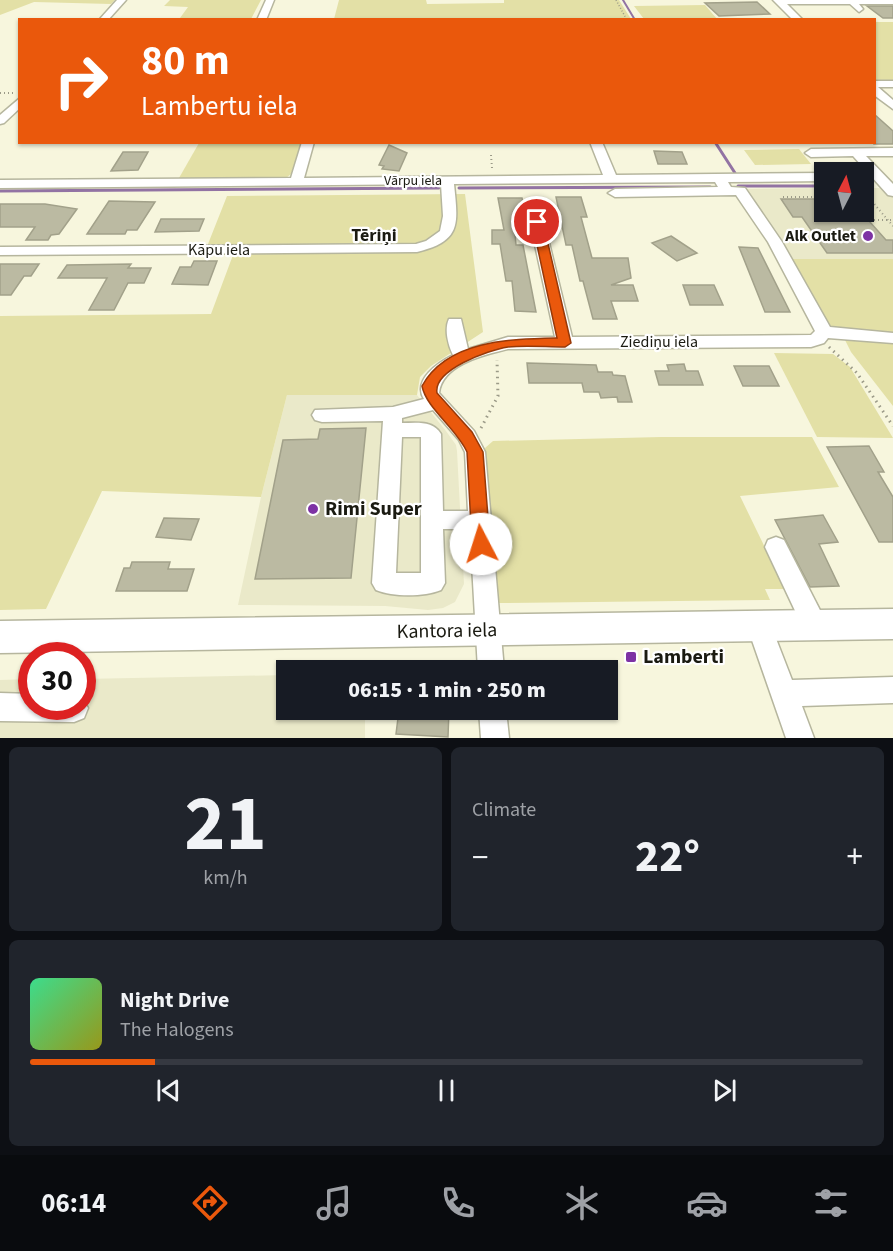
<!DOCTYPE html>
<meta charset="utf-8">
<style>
body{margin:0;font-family:"Source Sans 3",sans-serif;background:#20242c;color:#f1f3f6;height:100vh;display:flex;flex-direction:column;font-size:22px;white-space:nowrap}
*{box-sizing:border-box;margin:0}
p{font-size:20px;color:#9ea1a6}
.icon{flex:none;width:33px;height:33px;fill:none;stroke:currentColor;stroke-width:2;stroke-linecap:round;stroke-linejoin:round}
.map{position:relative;height:738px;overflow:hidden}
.details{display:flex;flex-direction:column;gap:9px;padding:9px;background:#0d0f14;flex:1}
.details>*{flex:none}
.top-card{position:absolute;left:18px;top:18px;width:858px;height:126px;border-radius:0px;box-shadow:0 2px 4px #0004;background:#ea580c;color:#fff;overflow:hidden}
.needle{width:39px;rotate:6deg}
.buttons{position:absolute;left:814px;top:162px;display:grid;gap:12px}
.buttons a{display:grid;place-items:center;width:60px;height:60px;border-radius:0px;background:#171b24;box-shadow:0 2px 4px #0004;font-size:30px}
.speed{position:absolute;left:18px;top:642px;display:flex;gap:12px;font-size:30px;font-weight:700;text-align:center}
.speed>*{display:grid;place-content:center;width:78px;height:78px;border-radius:50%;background:#171b24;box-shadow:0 2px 4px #0004;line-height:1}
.speed .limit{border:9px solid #d22;background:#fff;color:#111}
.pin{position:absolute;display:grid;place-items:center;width:51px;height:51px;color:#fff;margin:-26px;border:3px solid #fff;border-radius:50%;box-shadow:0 2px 6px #0007}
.me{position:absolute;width:66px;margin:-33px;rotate:355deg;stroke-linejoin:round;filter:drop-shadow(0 0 4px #0008)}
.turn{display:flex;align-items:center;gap:21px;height:126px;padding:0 24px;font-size:27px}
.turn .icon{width:78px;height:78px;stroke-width:2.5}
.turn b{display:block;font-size:42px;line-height:51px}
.big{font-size:45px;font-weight:800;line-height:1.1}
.details .widget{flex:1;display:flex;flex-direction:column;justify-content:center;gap:9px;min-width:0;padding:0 21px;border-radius:9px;background:#20242c}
.details .dial{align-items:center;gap:0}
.dial b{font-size:78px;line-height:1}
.song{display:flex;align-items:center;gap:18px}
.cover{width:72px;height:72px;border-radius:9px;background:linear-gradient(135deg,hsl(150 70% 55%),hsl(60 70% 35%))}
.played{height:6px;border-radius:3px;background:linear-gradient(90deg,#ea580c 15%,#363941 15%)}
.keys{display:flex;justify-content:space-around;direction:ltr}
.heat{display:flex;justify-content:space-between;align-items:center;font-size:33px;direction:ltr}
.details .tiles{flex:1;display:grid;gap:9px;grid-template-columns:1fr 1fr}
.widget:last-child{grid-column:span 2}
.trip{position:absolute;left:276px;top:660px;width:342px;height:60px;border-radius:0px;background:#171b24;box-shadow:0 2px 4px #0004;font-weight:800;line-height:60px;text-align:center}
.tab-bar{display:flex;height:96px;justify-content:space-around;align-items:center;background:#090b0e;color:#9ea1a6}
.tab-bar .icon{width:42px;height:42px}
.tab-bar .active{color:#ea580c}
.tab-bar b{font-size:27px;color:#f1f3f6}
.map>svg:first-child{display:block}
</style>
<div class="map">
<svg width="893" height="738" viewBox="0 0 893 738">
<rect width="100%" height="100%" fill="#f7f6dd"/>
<!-- built -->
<g fill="#eae9c9">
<polygon points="825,188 825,212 864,212 864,188 893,188 893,259 790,259 743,189"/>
<polygon points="287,395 417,395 446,431 456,445 457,451 464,584 455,602 443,608 428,610 385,606 238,605 261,497"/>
<polygon points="286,675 286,710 365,710 365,738 0,738 0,680 31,679 32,706 82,706 83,679"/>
</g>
<!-- green -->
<g fill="#e3e0a6">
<polygon points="0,0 115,0 111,4 34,2 0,15"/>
<polygon points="170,0 261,0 251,19 151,19 180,18 188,7 164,6"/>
<polygon points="339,0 426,0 427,4 504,3 504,0 619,0 631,19 334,19"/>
<polygon points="705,5 717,19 644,19 634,6"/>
<polygon points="874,22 893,22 893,81 876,81 875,79"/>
<polygon points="199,143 301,143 291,174 286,178 179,178"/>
<polygon points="799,149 811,164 755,165 744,150"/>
<polygon points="465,194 483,332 431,366 420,377 417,395 287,395 261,497 102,491 46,609 0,610 0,316 211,314 233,255 208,244 227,196"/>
<polygon points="790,259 893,259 893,334 835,329 828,326"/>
<polygon points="844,338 893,342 893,406 851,352"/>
<polygon points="774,353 833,354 850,367 893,438 817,437"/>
<polygon points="661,437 812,437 839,487 740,496 785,589 765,589 770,600 499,603 485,448 493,441"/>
</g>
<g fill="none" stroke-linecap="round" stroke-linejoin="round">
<!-- stream-far1 -->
<polyline stroke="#9273a3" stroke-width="2" points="623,0 635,20"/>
<!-- stream -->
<g stroke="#9273a3" stroke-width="3">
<polyline points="715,142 735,173"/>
<polyline points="864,185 871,185"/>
<polyline points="738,186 825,186"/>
<polyline points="459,188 710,187"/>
<polyline points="0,191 439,188"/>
</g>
</g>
<!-- building -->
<g fill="#bbbaa2" stroke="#a2a18a" stroke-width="1.5">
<polygon points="757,2 770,14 719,16 705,3"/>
<polygon points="867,6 893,6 893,18 883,18"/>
<polygon points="874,114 893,131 893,144 874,144"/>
<polygon points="389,145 407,153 399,171 382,169 384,166 379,165"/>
<polygon points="654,151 682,152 687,164 658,164"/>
<polygon points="123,152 148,152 138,170 111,171"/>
<polygon points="556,197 581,197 587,217 581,217 592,258 628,258 631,278 611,285 633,285 638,301 611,301 617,319 593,319 583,281 580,281 572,245 566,245"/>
<polygon points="498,198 522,198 525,212 513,212 516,245 523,245 536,312 515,311 512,281 506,281 500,244 492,244 492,230 504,230"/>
<polygon points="781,199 825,199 825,212 861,212 886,240 893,240 893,253 827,253 802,217 793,217"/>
<polygon points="109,201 155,202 137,230 127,230 125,234 87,234"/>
<polygon points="0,204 45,204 77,209 59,234 51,235 48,240 26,240 35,227 0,227"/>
<polygon points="161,219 204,219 199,231 155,232"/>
<polygon points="671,236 697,253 677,261 652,243"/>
<polygon points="739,247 758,248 790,312 765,312"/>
<polygon points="194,261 217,261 208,285 172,284 180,267 191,267"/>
<polygon points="0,264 39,264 31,276 24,276 11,295 0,295"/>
<polygon points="131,264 128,268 151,268 144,283 128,283 114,310 89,310 107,278 58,278 67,265"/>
<polygon points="683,285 714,285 723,305 690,305"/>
<polygon points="527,363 596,365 598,372 612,372 613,375 625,376 632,402 618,402 617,397 601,398 599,392 584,392 582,383 529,383"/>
<polygon points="684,364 686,371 698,371 703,385 659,385 655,371 669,371 667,365"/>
<polygon points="734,366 769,366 779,386 743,386"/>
<polygon points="366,428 351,578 255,579 283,440 318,439 320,429"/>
<polygon points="869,446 884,472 878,472 893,497 893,542 879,542 827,447"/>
<polygon points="823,515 838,542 819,544 839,586 810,587 775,520"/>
<polygon points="164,518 199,519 191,540 156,537"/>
<polygon points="132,562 170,562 168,569 194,569 187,591 116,591 124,568 130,568"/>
<polygon points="399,710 449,710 448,737 396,734"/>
</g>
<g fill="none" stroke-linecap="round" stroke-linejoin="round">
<!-- minor casing -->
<g stroke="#b6b69e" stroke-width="3">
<g id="minor">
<polygon points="117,0 126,0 108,20 99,20"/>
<polygon points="266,0 274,0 266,20 257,20"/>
<polygon points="773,0 893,0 893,4 859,4 863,9 859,12 850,4 787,4 803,20 793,20"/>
<polygon points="874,81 893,81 893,87 878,87 893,100 893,109 874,95"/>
<polygon points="20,98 20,108 4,123 0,124 0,115"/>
<path d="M302,142H314L304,178L603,175L590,142H602L616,175L825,173V181L728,182L731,187L745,188L782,242L830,327L893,333V343L828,338L824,343L811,347L508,349C484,355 442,364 439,393L474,431L485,452L504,670H478L470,529H443L445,583L441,590C424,597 393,597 376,590L372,583L383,421L322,422L315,420L312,415L315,410L393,407L424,399C412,380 439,362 453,355C448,345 444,329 449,319H461L468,349L508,337H555L530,222L537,218L544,222L572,337L811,335L815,331L768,242L736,195L615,197L608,193L615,189L718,187L715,182L454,184C458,224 462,241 417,252L0,255V247L416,244L426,241L440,231L443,216L441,184L0,188V180L291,178ZM433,410L459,440L465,452L468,511H443L441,434C433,420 416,423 402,423V418ZM402,437H421V573H396Z"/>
<polygon points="893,148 893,156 866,156 893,184 893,196 888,195 853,156 811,157 805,153 811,149"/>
<polygon points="776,537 784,540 824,618 827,626 824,634 815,638 806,634 765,547 768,540"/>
<polygon points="759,614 768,618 792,680 893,677 893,703 802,706 814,738 786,738 747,626 750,618"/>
<polygon points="0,693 32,694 32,706 82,706 82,698 88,708 84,718 74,722 0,721"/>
<polygon points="479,710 506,710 509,738 481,738"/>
</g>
</g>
<!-- major casing -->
<g stroke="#b6b69e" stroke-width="3">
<polygon id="major" points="893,609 893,639 0,653 0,621"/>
</g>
<!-- path-far2 -->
<polyline stroke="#9b9a88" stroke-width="1.5" stroke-dasharray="1 2" stroke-linecap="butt" points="616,0 627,20"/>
<!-- path-far1 -->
<g stroke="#9b9a88" stroke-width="2" stroke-dasharray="1 3" stroke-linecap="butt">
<polyline points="0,93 13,93"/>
<polyline points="491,155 492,168"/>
<polyline points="864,192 893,226"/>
<polyline points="783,197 825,197"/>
<polyline points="830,220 893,220"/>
</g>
<!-- path -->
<g stroke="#9b9a88" stroke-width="3" stroke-dasharray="1.5 4.5" stroke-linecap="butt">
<polyline points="829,347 857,373 893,426"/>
<polyline points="481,428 498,396 497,360"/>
</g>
<!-- minor -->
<use href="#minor" fill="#fff" fill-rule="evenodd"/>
<!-- major -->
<use href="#major" fill="#fff" fill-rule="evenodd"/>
</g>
<!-- route -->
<path fill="#ea580c" stroke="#983908" stroke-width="1.5" d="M537,219L543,222L571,343L565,347C546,347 526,345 508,347C488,350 433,370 437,393L472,432L483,452L490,544L487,549L481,551L475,549L472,544L467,452C457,429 426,408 422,386C447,340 511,339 557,338L532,222Z"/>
<!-- markers -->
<g fill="#7d32a4" stroke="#fff" stroke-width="2">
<circle cx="868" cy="236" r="6"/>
<circle cx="313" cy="509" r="6"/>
<rect x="625" y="651" width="12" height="12" rx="3"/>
</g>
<g text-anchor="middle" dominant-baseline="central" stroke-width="4.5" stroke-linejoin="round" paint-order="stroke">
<!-- far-street labels -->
<g font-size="14" fill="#1a1a11" stroke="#fff">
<text x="413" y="181">Vārpu iela</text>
</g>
<!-- poi labels -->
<g font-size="16" font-weight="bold" fill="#1a1a11" stroke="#fff" text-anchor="end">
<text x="856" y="236">Alk Outlet</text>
</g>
<!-- street labels -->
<g font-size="16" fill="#1a1a11" stroke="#fff">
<text x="219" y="250">Kāpu iela</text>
<text x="659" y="342">Ziediņu iela</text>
</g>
<!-- neighbourhood labels -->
<g font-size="18" font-weight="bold" fill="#1a1a11" stroke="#fff">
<text x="374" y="235">Tēriņi</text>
</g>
<!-- near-poi labels -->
<g font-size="20" font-weight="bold" fill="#1a1a11" stroke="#fff" text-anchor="start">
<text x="325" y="509">Rimi Super</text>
<text x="643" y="657">Lamberti</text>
</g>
<!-- near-street labels -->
<g font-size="20" fill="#1a1a11" stroke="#fff">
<text transform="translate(447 631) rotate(-1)">Kantora iela</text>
</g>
</g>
</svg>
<div class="buttons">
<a><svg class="needle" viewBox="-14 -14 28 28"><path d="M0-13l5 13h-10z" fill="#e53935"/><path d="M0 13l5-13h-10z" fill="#9ea1a6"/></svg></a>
</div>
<div class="speed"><div class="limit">30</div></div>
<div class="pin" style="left:537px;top:222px;background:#d93025"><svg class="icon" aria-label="arrive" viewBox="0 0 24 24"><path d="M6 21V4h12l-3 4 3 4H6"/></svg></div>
<svg class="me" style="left:481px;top:544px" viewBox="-20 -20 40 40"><circle r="19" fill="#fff"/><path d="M0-13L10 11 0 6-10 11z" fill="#ea580c"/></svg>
<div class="trip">06:15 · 1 min · 250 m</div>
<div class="top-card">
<div class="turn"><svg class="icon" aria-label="right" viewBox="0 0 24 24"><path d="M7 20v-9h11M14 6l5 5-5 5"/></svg><div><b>80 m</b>Lambertu iela</div></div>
</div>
</div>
<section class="details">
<div class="tiles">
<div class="widget dial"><b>21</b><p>km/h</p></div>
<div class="widget"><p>Climate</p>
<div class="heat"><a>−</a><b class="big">22°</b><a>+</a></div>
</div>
<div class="widget">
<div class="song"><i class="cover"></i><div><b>Night Drive</b><p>The Halogens</p></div></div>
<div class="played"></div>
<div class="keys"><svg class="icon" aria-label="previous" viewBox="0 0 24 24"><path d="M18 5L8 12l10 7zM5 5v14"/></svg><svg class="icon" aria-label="pause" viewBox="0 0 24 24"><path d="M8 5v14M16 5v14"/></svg><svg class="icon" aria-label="next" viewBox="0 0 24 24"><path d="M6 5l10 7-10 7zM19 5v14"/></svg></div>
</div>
</div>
</section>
<nav class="tab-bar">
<b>06:14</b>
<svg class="icon active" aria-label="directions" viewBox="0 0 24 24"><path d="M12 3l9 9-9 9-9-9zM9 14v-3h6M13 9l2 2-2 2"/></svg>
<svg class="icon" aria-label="music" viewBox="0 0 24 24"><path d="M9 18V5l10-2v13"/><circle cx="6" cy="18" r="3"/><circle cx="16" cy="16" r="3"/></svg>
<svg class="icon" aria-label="phone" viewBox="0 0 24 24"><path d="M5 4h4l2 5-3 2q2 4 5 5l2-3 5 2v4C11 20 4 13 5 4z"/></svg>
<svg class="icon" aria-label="climate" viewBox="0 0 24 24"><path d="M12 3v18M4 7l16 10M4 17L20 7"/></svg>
<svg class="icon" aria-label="car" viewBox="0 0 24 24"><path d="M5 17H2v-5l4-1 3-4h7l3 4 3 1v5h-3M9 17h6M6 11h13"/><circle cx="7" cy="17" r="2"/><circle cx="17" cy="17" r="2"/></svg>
<svg class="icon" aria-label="filters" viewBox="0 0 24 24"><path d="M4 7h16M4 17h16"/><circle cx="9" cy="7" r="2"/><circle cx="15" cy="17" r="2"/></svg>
</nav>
